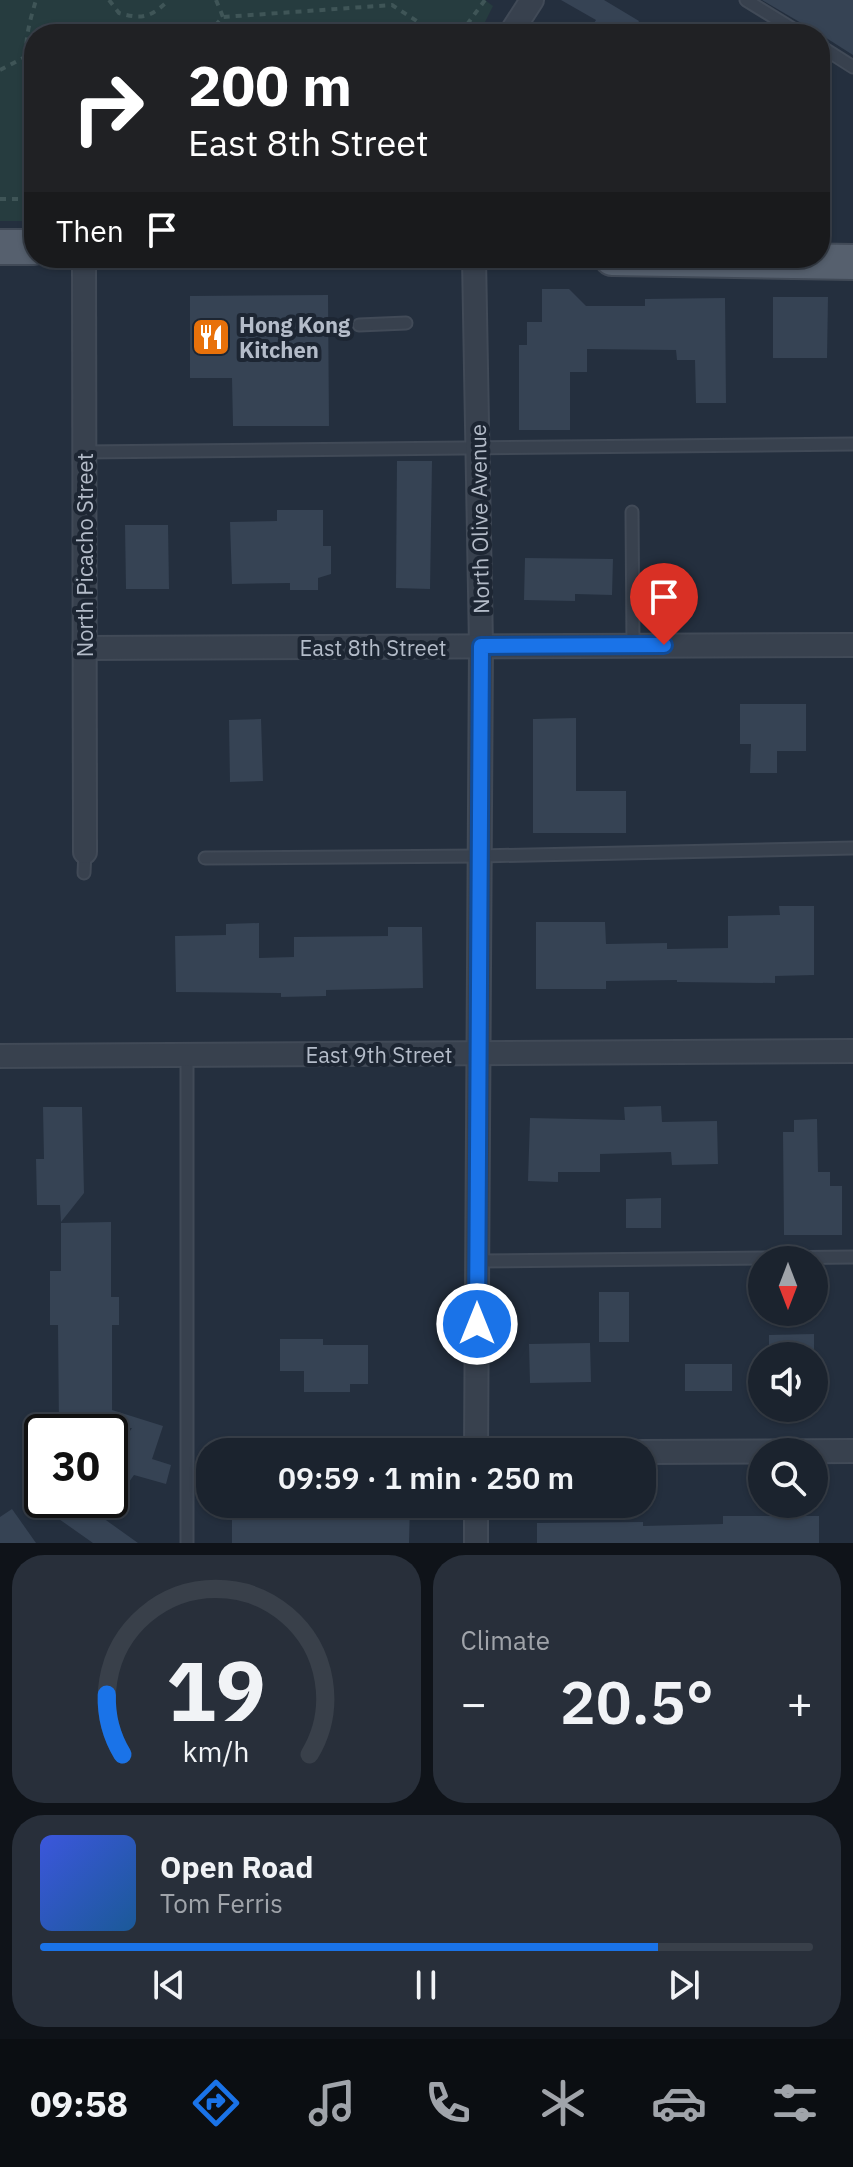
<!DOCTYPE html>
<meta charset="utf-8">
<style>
body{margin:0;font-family:"IBM Plex Sans",sans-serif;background:#282f3a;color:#f1f3f6;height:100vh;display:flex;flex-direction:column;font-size:30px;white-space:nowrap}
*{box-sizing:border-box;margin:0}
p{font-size:26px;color:#a0a4aa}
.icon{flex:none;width:44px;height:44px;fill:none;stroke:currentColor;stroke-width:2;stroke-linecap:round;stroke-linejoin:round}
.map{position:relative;height:1543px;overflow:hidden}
.panel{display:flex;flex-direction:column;gap:12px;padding:12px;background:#0f1319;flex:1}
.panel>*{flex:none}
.banner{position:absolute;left:24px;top:24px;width:806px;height:244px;border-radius:32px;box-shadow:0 2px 6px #0004,0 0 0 2px #39404a;background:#202124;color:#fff;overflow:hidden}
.needle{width:52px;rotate:180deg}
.buttons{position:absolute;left:748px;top:1246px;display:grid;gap:16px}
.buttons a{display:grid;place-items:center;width:80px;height:80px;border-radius:50%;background:#1b232e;box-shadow:0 2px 6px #0004,0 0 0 2px #39404a;font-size:40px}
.speed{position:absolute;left:24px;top:1414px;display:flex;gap:16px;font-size:40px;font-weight:700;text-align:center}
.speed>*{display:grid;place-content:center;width:104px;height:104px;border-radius:50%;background:#1b232e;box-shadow:0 2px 6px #0004,0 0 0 2px #39404a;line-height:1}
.speed .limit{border:4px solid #111;border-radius:12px;background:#fff;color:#111}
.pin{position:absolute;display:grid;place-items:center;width:68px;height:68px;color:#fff;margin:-82px -34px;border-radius:50% 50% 50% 0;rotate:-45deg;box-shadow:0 0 8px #0007}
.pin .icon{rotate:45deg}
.me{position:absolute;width:88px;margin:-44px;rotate:0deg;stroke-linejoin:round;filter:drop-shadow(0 0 6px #0008)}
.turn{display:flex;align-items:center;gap:28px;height:168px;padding:0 32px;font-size:36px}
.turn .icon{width:104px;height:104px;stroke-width:2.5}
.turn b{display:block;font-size:56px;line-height:68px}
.then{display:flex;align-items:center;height:76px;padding:0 32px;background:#0003;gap:16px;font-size:30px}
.big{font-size:60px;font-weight:600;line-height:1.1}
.panel .widget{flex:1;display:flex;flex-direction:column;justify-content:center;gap:12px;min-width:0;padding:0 28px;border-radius:32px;background:#282f3a}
.panel .dial{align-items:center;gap:0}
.dial svg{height:208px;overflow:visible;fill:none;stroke:#39404a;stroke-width:7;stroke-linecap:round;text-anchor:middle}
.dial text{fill:#f1f3f6;stroke:none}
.song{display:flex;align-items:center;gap:24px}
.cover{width:96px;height:96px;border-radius:12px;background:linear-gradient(135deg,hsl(230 70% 55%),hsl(210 70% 35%))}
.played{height:8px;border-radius:4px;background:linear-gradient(90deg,#1a73e8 80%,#39404a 80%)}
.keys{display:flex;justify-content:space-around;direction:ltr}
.heat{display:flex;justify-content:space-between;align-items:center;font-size:44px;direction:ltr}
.panel .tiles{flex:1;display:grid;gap:12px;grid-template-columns:1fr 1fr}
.widget:last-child{grid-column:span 2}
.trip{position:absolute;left:196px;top:1438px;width:460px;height:80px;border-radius:32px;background:#1b232e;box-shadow:0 2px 6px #0004,0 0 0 2px #39404a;font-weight:600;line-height:80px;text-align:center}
.menu{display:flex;height:128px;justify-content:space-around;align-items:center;background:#0b0e12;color:#a0a4aa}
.menu .icon{width:56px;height:56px}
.menu .on{color:#1a73e8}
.menu b{font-size:36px;color:#f1f3f6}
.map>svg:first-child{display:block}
</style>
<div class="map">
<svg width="853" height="1543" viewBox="0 0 853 1543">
<rect width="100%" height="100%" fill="#242f3e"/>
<!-- green -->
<polygon fill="#263c3f" points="0,0 485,0 493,6 479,34 34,34 34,221 0,221"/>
<!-- building -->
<g fill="#364354">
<polygon points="561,0 604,0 639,21 632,34 587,34 596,20"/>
<polygon points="762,0 853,0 853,55 820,34"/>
<polygon points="542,289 569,289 586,306 645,306 645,299 725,298 726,403 696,403 695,360 677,360 676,350 587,349 587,372 570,372 570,430 519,430 519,345 527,345 527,322 542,322"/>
<polygon points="328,295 329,426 233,426 232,378 190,378 190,296"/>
<polygon points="773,297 828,297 827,358 773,358"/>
<polygon points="397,461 432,461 430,589 396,588"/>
<polygon points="277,510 323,510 323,546 331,546 331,574 318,578 318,590 290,590 290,583 232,584 230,522 277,521"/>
<polygon points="125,525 168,525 169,589 126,589"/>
<polygon points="525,558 613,559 612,595 575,594 575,601 524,600"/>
<polygon points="740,704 806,704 806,751 777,751 777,773 750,773 751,744 740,744"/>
<polygon points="576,718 576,791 626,791 626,833 533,833 533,719"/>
<polygon points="261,719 263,781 230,782 229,720"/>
<polygon points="779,906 814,906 814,975 775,976 775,983 677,982 677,980 606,981 606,989 536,989 536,922 605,922 606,944 667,943 667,949 728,948 728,916 780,915"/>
<polygon points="259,923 259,958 294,957 294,937 388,936 388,927 422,927 423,988 326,990 326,996 281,997 281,993 176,992 175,936 226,935 226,924"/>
<polygon points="661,1106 662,1122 717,1121 718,1164 672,1165 671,1152 600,1154 600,1172 558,1172 558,1182 528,1181 530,1118 625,1120 624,1107"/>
<polygon points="43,1107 82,1107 84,1193 61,1222 60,1205 37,1205 36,1159 44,1159"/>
<polygon points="817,1119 818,1172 830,1172 830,1186 842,1186 842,1235 784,1235 783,1132 794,1132 794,1120"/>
<polygon points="661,1198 661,1228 626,1228 626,1199"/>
<polygon points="111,1222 111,1297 119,1297 119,1325 112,1325 112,1410 163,1426 152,1459 171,1465 166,1484 134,1475 103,1518 138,1543 93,1543 32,1500 110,1500 110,1460 132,1428 59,1428 58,1325 50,1325 50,1271 61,1271 61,1223"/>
<rect x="599" y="1292" width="30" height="50"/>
<polygon points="814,1334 814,1356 769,1356 769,1335"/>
<polygon points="280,1339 323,1339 323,1345 368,1345 368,1384 350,1384 350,1392 304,1392 304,1371 280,1371"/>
<polygon points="590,1343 591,1382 530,1383 529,1344"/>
<rect x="685" y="1364" width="47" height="27"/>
<polygon points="368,1504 410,1504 409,1543 232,1543 232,1515 368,1518"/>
<polygon points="12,1509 36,1543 0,1543 0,1517"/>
<polygon points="723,1516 819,1516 819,1543 537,1543 537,1523 643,1522 643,1526 723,1524"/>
</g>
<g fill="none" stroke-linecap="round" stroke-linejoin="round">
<!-- lane casing -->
<g stroke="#414a57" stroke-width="15">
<g id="lane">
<polyline points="746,0 801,34"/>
<polyline points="820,46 853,67"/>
<polyline points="359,325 406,323"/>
<polyline points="84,452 853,444"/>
<polyline points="632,512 633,645"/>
<polyline points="205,858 480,856 853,848"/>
<polyline points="84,873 85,852"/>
<polyline points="187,1055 187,1543"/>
<polyline points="477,1261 853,1257"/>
</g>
</g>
<!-- street casing -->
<g stroke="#414a57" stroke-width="26">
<g id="street">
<polyline points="510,34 532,0"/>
<polyline points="84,258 85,852"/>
<polyline points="474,258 481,646 476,1452"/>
<polyline points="84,648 853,645"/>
<polyline points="0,1056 853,1051"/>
<polyline points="642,1452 853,1451"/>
<polyline points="476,1504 476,1543"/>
</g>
</g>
<!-- primary casing -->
<g stroke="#414a57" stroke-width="38">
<g id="primary">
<polyline points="0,247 34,247"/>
<polyline points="612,258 853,262"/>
</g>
</g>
<!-- path -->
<g stroke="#3f5557" stroke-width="4" stroke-dasharray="6 6" stroke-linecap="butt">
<path d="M109,0L119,13C143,20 151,17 169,0"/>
<polyline points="216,0 223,17"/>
<polyline points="207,34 223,17 392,5 437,34"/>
<polyline points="460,34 485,0"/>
<polyline points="0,70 25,57"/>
<path d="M34,78C19,56 29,24 36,0"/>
<polyline points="0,199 34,199"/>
</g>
<!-- lane -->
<use href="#lane" stroke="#38414e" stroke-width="11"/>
<!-- street -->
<use href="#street" stroke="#38414e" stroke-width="22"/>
<!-- primary -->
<use href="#primary" stroke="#56606e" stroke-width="34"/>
</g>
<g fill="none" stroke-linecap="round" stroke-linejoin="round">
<!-- route casing -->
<g stroke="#114b97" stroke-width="20">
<polyline id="route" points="477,1324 481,646 664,645"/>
</g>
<!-- route -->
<use href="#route" stroke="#1a73e8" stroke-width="14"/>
</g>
<!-- icons -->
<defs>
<g id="restaurant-square" transform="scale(2)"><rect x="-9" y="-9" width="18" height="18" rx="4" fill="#e8710a" stroke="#1d2633"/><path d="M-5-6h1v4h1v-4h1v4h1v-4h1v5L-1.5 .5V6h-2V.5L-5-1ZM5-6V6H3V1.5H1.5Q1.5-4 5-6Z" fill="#fff"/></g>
</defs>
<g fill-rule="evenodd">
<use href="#restaurant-square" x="211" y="337"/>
</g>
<g text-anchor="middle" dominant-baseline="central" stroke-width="8" stroke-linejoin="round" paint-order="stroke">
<!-- poi labels -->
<g font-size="22" font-weight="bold" fill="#b4bcc9" stroke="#1d2633" text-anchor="start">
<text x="239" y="324">Hong Kong<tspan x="239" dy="25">Kitchen</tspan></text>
</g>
<!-- street labels -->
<g font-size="22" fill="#b4bcc9" stroke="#1d2633">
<text transform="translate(479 519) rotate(-91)">North Olive Avenue</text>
<text transform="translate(84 555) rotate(-90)">North Picacho Street</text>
<text x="373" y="647">East 8th Street</text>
<text x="379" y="1054">East 9th Street</text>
</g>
</g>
</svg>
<div class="buttons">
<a><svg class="needle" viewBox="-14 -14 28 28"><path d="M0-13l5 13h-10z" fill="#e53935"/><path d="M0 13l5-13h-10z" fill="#a0a4aa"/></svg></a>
<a><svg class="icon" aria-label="sound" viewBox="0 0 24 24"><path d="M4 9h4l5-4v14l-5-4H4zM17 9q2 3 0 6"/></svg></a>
<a><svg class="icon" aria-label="search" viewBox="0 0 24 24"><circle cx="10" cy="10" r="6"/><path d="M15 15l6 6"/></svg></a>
</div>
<div class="speed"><div class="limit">30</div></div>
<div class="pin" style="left:664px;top:645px;background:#d93025"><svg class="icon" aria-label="arrive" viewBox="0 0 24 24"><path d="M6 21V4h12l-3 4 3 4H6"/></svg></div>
<svg class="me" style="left:477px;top:1324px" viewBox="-20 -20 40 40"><circle r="17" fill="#1a73e8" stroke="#fff" stroke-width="3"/><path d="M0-11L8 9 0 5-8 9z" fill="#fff"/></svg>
<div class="trip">09:59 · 1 min · 250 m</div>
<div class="banner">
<div class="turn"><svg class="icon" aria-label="right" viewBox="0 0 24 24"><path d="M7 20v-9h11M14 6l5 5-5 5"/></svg><div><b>200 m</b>East 8th Street</div></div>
<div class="then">Then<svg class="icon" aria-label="arrive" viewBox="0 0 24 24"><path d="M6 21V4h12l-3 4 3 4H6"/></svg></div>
</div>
</div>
<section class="panel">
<div class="tiles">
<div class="widget dial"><svg viewBox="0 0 100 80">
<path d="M14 69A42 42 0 1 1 86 69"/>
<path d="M14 69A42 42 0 0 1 8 46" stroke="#1a73e8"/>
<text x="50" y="56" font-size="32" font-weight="700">19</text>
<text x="50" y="72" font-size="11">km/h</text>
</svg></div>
<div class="widget"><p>Climate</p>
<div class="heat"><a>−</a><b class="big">20.5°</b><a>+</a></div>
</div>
<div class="widget">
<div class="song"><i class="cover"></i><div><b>Open Road</b><p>Tom Ferris</p></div></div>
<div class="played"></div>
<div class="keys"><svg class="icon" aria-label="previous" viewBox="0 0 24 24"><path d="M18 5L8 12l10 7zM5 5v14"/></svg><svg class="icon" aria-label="pause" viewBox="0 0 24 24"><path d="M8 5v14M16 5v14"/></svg><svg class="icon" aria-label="next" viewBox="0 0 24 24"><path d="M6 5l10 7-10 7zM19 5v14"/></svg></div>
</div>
</div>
</section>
<nav class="menu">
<b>09:58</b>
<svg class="icon on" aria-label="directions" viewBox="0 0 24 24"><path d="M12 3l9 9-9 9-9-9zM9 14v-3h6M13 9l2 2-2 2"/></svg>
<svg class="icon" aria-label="music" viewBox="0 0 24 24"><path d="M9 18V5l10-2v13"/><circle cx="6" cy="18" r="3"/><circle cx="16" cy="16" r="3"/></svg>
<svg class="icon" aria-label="phone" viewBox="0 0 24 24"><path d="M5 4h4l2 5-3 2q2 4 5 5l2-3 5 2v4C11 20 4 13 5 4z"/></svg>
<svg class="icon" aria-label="climate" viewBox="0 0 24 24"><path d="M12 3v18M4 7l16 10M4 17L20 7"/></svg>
<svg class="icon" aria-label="car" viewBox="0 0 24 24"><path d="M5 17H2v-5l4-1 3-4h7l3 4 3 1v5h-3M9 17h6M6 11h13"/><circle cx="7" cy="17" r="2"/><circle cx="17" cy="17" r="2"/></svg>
<svg class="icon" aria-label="filters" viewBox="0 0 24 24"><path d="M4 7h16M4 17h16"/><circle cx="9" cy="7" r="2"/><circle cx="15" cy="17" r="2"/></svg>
</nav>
